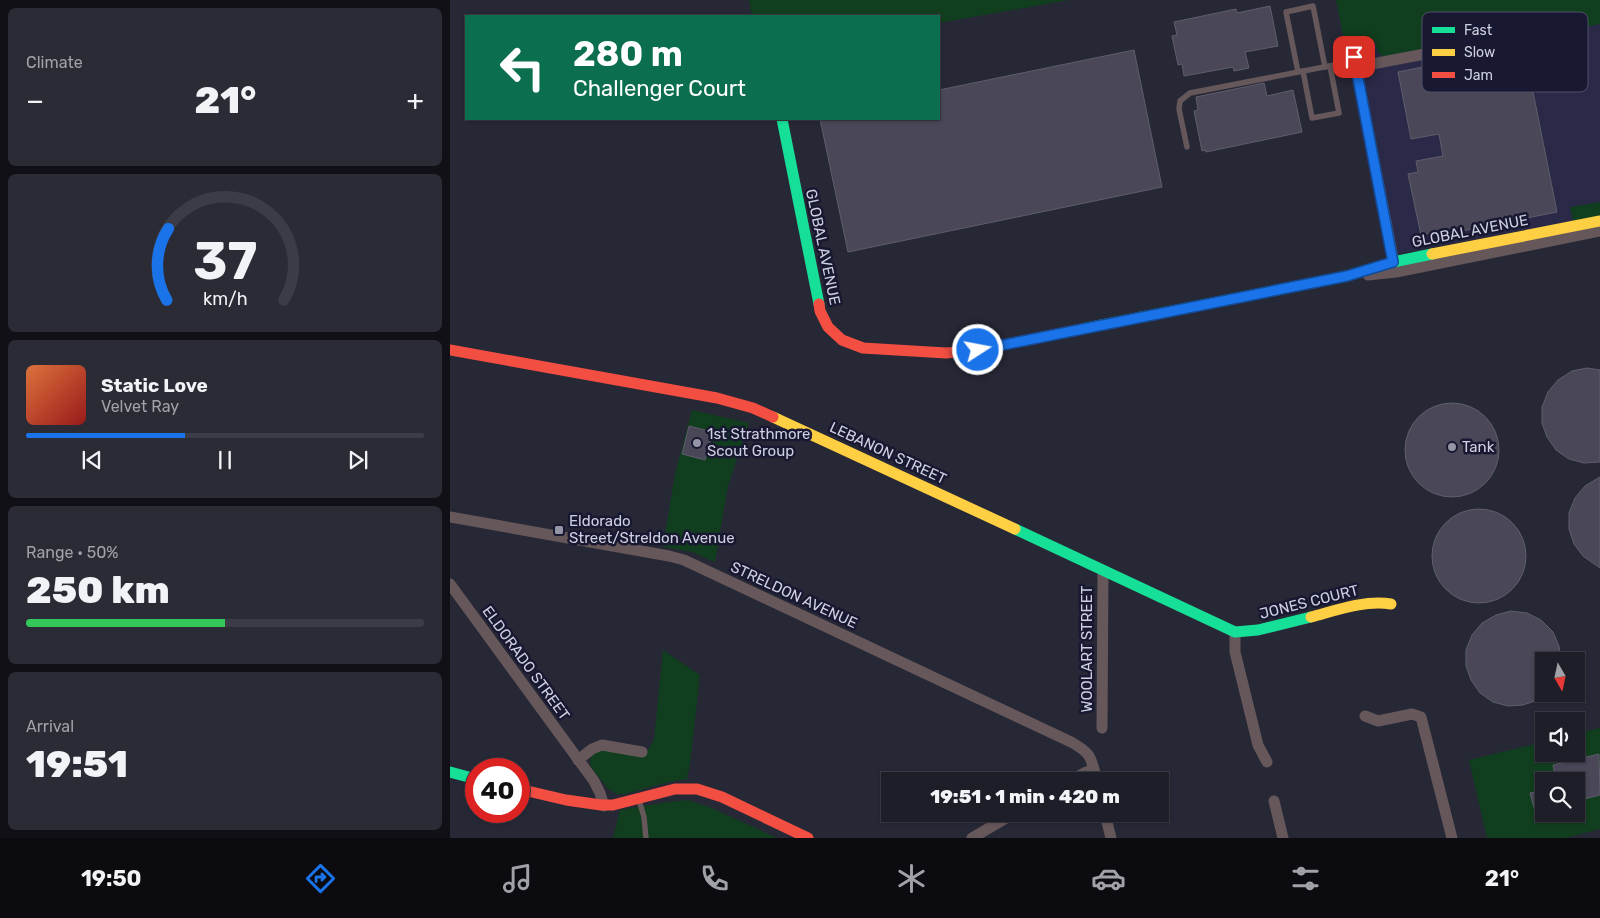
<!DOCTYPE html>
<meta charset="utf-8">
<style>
body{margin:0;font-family:Rubik,sans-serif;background:#2a2b34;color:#f1f3f6;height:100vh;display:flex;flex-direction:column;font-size:19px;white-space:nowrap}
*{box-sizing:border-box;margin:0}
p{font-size:16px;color:#a0a2a8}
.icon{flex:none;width:28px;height:28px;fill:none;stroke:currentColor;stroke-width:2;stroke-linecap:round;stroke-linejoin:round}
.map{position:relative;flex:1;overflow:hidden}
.sheet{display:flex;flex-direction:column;gap:8px;padding:8px;background:#101016;width:450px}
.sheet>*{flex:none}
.guide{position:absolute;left:15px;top:15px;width:475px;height:105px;border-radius:0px;box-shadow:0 1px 4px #0004,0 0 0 1px #3b3c45;background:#0b6e4f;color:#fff;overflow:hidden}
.needle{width:32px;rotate:171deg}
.fabs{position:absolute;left:1085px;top:652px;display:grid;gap:10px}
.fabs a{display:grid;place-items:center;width:50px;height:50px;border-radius:0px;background:#1d1e28;box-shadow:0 1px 4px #0004,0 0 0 1px #3b3c45;font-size:25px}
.speed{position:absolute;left:15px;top:758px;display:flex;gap:10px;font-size:25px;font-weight:700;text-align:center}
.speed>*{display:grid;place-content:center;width:65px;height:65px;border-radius:50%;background:#1d1e28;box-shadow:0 1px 4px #0004,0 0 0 1px #3b3c45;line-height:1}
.speed .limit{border:8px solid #d22;background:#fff;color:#111}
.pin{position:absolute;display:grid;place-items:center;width:42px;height:42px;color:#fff;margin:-21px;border-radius:10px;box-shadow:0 2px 8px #0006}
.me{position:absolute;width:55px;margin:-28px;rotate:79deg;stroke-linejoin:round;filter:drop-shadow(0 0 4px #0008)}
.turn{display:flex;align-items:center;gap:18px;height:105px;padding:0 25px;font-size:22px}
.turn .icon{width:65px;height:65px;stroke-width:2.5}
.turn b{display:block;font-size:35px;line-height:42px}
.big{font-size:38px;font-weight:800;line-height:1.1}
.sheet .card{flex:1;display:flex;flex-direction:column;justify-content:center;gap:8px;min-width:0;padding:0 18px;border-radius:8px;background:#2a2b34}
.sheet .dial{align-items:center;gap:0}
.dial svg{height:130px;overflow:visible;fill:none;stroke:#3b3c45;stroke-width:7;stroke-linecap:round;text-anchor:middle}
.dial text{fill:#f1f3f6;stroke:none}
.song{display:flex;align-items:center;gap:15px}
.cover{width:60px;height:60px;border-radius:8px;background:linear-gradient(135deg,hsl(20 70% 55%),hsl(0 70% 35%))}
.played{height:5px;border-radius:2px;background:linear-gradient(90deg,#1a73e8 40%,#3b3c45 40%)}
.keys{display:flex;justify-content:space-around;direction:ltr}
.heat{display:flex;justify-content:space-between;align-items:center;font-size:28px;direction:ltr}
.charge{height:8px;border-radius:4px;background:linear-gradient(90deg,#34c759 50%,#3b3c45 0)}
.trip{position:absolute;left:431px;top:772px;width:288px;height:50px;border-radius:0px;background:#1d1e28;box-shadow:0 1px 4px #0004,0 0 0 1px #3b3c45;font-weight:800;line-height:50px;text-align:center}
.dock{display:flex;height:80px;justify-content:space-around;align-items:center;background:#0c0c10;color:#a0a2a8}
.dock .icon{width:35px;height:35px}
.dock .current{color:#1a73e8}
.dock b{font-size:22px;color:#f1f3f6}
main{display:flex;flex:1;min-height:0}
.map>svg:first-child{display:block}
</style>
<main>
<section class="sheet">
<div class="card"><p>Climate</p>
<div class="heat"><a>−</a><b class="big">21°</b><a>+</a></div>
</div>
<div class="card dial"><svg viewBox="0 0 100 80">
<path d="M14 69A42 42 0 1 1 86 69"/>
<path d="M14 69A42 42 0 0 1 15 25" stroke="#1a73e8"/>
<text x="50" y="56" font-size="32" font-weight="700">37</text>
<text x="50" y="72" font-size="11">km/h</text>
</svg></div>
<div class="card">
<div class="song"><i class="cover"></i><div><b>Static Love</b><p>Velvet Ray</p></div></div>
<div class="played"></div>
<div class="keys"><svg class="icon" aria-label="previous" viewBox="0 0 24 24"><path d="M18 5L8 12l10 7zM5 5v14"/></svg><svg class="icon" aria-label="pause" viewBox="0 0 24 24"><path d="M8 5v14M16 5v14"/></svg><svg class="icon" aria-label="next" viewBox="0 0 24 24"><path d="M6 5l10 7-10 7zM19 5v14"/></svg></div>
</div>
<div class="card"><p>Range · 50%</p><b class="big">250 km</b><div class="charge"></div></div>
<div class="card"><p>Arrival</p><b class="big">19:51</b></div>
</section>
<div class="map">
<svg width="1150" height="838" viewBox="0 0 1150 838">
<rect width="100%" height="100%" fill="#272836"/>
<!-- built -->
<polygon fill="#2a2a48" points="886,0 1150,0 1150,216 935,256"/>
<!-- green -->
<g fill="#103e1e" fill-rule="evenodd">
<polygon points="299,0 619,0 489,23 489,16 302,16"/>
<polygon points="886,0 1150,0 1150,24 1097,35 1094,26 1070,31 1068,21 1046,26 1048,35 935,58 928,52 925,42 917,44 926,59 912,62 910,54 897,56"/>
<polygon points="1150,202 1150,216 1123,221 1120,207"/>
<polygon points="242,410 299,423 278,486 265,562 242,552 213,547 225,474"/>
<path d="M213,650L250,675L240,764L237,779L219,782L175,794H167L158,789L141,767C138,759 142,754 148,750L194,756L204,740Z"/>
<path d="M1150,728V829L1115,838H1037L1019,760L1094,742V754H1126V734ZM1094,781H1126V814H1094Z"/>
<polygon points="238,800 262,808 327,838 163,838 170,810 218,802"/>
</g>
<!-- building -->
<g fill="#494758" stroke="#5f5e6b">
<polygon points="820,6 828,46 795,52 799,68 784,71 783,67 734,76 732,64 728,65 722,36 727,35 724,22 786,9 787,13"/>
<polygon points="1074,47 1107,212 1012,231 1011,227 971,235 958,174 968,172 966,161 993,156 989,134 961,139 948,72"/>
<polygon points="684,50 712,187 398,252 370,119 489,119 489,90"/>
<polygon points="814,83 817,96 843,90 852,132 756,152 756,150 752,151 744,111 748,110 746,97"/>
<polygon points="1137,368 1150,370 1150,462 1134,463 1119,459 1106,450 1097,437 1092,423 1092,407 1098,392 1108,380 1122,371"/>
<circle cx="1002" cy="450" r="47"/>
<polygon points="239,426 263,432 255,460 232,454"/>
<polygon points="1150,477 1150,568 1133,556 1124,544 1119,529 1119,513 1125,498 1135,486"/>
<circle cx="1029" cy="556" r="47"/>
<polygon points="1061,611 1077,613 1091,620 1103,632 1109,646 1111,661 1094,661 1094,694 1088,700 1073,705 1058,706 1043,702 1030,693 1021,680 1016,666 1016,650 1022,635 1032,623 1046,615"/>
<polygon points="1149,754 1150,795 1126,801 1126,781 1106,781 1103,765"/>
<polygon points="1094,790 1094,809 1085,811 1080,793"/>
</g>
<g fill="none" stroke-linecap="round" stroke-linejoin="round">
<!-- lane -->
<g stroke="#66575a" stroke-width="5.5">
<polyline points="853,71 862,118 889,113 880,66"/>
<polyline points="848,72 836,12 863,6 875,67"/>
<polyline points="737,147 729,109 730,101 740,93 905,61"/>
<polyline points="189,800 194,817 196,838"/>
</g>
<!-- street -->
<g stroke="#66575a" stroke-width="11">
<polyline points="904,57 945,268"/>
<polyline points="906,67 1049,40"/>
<polyline points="918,275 946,272 1150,231"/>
<path d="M0,517L219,556L234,560L621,742C643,754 641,759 647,781"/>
<polyline points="0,584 144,781 150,793 154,806"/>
<polyline points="785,632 785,652 808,745 817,762"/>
<polyline points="915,716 928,721 962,714 971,717 1002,838"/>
<polyline points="652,728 653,571"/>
<polyline points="128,760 142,749 152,745 192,752"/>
<polyline points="619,781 636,772 644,770"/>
<polyline points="824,801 833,838"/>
<polyline points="655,814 661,838"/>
<polyline points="522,838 563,814"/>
</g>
<!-- fast -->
<g stroke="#16e098" stroke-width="11">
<polyline points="332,119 369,304"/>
<polyline points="632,329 897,276 943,262 982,254"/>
<polyline points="565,529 785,632 808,630 861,617"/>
<polyline points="0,772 26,779"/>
</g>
<!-- slow -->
<g stroke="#ffcf43" stroke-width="11">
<polyline points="982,254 1150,221"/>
<polyline points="323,417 565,529"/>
<path d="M861,617C887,610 914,600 941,604"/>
</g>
<!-- jam -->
<g stroke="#f24e42" stroke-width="11">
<polyline points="369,304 370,311 378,327 392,340 413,348 496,353 528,350 632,329"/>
<polyline points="0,350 267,398 303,408 323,417"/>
<polyline points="69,789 116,800 151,805 163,805 225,789 247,789 272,797 358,838"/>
</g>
</g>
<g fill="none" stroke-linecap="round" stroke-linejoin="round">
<!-- route casing -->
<g stroke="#114b97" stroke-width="12">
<polyline id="route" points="528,350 897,276 943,262 904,57"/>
</g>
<!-- route -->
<use href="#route" stroke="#1a73e8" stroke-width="9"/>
</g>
<!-- markers -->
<g fill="#9495a5" stroke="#181832" stroke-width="2">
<circle cx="247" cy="443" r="5"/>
<circle cx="1002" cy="447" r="5"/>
<rect x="104" y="525" width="10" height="10" rx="2.5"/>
</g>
<g text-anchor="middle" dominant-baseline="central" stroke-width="5" stroke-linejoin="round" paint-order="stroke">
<!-- street labels -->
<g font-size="15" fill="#ced0e1" stroke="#181832">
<text transform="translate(1020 231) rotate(-11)">GLOBAL AVENUE</text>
<text transform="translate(373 247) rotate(78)">GLOBAL AVENUE</text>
<text transform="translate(438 453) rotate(25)">LEBANON STREET</text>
<text transform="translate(344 595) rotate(25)">STRELDON AVENUE</text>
<text transform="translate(859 602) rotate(-14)">JONES COURT</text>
<text transform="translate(637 649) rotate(-90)">WOOLART STREET</text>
<text transform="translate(76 663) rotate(54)">ELDORADO STREET</text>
</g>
<!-- poi labels -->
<g font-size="15" fill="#ced0e1" stroke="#181832" text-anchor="start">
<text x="257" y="434">1st Strathmore<tspan x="257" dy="17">Scout Group</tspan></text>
<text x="1012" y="447">Tank</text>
<text x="119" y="521">Eldorado<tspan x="119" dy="17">Street/Streldon Avenue</tspan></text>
</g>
</g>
<!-- legend -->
<rect x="972" y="12" width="166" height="80" rx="8" fill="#181832" stroke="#4f4f67" stroke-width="1"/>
<rect x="982" y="27" width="23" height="6" fill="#16e098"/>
<rect x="982" y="49" width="23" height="7" fill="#ffcf43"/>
<rect x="982" y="72" width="23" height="6" fill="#f24e42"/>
<g font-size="14" fill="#ced0e1">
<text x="1014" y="35">Fast</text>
<text x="1014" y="57">Slow</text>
<text x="1014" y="80">Jam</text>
</g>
</svg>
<div class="fabs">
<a><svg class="needle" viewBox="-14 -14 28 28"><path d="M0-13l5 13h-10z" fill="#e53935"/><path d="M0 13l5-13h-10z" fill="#a0a2a8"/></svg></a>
<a><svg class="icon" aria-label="sound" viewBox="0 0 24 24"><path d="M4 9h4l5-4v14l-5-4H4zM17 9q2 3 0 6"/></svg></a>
<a><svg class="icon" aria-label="search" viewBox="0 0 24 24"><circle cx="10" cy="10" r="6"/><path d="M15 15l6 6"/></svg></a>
</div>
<div class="speed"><div class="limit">40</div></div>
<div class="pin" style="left:904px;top:57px;background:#d93025"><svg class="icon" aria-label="arrive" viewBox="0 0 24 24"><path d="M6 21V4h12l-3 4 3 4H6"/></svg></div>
<svg class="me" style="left:528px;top:350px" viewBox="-20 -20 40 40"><circle r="17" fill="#1a73e8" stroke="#fff" stroke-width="3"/><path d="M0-11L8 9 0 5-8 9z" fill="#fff"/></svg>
<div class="trip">19:51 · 1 min · 420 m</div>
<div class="guide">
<div class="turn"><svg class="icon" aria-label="left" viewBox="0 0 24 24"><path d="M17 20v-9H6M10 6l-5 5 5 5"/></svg><div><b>280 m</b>Challenger Court</div></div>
</div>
</div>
</main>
<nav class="dock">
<b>19:50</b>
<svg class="icon current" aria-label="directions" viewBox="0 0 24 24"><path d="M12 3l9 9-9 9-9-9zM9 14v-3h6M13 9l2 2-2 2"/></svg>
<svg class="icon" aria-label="music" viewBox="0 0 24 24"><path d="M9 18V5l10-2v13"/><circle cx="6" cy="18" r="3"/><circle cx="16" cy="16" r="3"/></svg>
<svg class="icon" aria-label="phone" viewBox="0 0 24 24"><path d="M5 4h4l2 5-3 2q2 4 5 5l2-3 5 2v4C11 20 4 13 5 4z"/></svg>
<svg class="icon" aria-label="climate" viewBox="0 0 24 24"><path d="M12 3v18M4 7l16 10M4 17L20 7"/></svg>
<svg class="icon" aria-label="car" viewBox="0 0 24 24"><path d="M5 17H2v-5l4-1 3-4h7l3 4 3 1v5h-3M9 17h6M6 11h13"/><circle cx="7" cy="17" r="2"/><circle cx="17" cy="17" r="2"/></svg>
<svg class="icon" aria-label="filters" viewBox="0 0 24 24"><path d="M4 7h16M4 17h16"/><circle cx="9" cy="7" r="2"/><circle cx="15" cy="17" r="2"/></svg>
<b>21°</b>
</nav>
